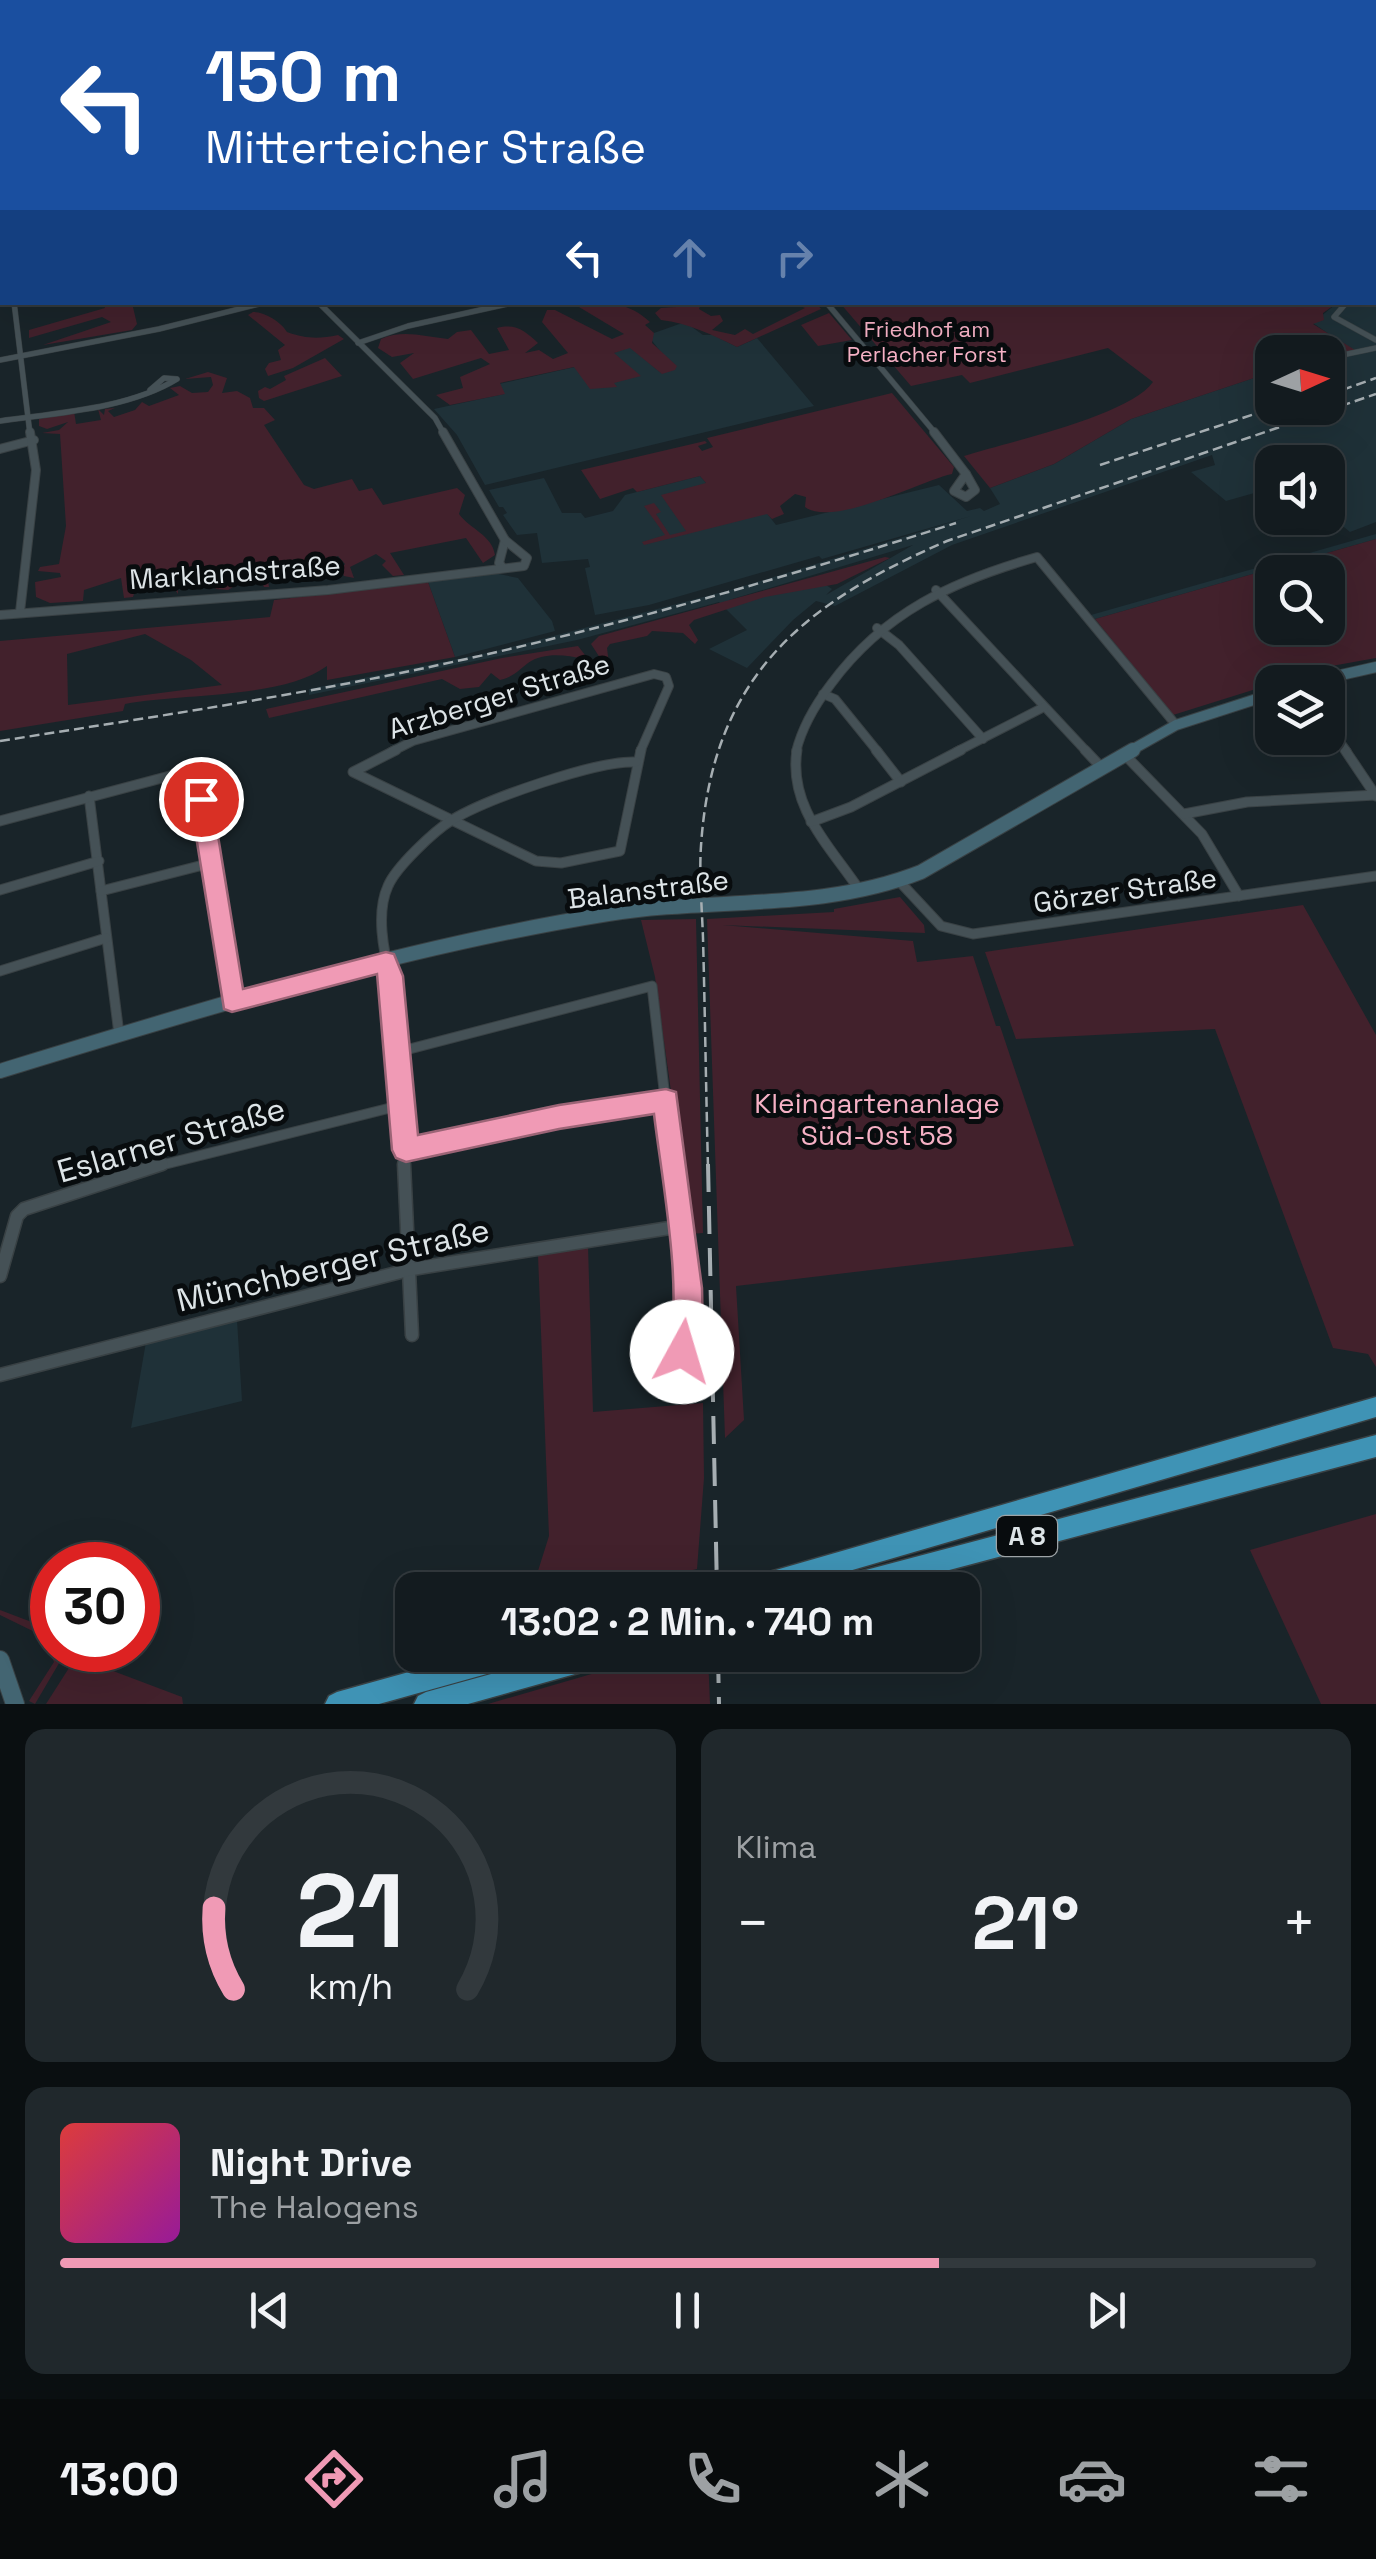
<!DOCTYPE html>
<html lang="de">
<meta charset="utf-8">
<style>
body{margin:0;font-family:"Space Grotesk",sans-serif;background:#20282c;color:#f1f3f6;height:100vh;display:flex;flex-direction:column;font-size:38px;white-space:nowrap}
*{box-sizing:border-box;margin:0}
p{font-size:32px;color:#9da1a4}
.icon{flex:none;width:55px;height:55px;fill:none;stroke:currentColor;stroke-width:2;stroke-linecap:round;stroke-linejoin:round}
.map{position:relative;height:1704px;overflow:hidden}
.side{display:flex;flex-direction:column;gap:25px;padding:25px;background:#0a0f11;flex:1}
.side>*{flex:none}
.guide{position:absolute;left:0px;top:0px;width:1378px;height:305px;box-shadow:0 10px 40px #0002,0 0 0 2px #32393d;background:#1a4fa0;color:#fff;overflow:hidden}
.needle{width:65px;rotate:86deg}
.controls{position:absolute;left:1255px;top:335px;display:grid;gap:20px}
.controls a{display:grid;place-items:center;width:90px;height:90px;border-radius:20px;background:#131b1f;box-shadow:0 10px 40px #0002,0 0 0 2px #32393d;font-size:50px}
.speed{position:absolute;left:30px;top:1542px;display:flex;gap:20px;font-size:50px;font-weight:700;text-align:center}
.speed>*{display:grid;place-content:center;width:130px;height:130px;border-radius:50%;background:#131b1f;box-shadow:0 10px 40px #0002,0 0 0 2px #32393d;line-height:1}
.speed .limit{border:15px solid #d22;background:#fff;color:#111}
.pin{position:absolute;display:grid;place-items:center;width:85px;height:85px;color:#fff;margin:-42px;border:5px solid #fff;border-radius:50%;box-shadow:0 2px 10px #0007}
.me{position:absolute;width:110px;margin:-55px;rotate:6deg;stroke-linejoin:round;filter:drop-shadow(0 0 8px #0008)}
.turn{display:flex;align-items:center;gap:35px;height:210px;padding:0 40px;font-size:45px}
.turn .icon{width:130px;height:130px;stroke-width:2.5}
.turn b{display:block;font-size:70px;line-height:85px}
.lanes{display:flex;align-items:center;height:95px;padding:0 40px;background:#0003;justify-content:center;gap:50px;direction:ltr}
.lanes .off{opacity:.35}
.big{font-size:75px;font-weight:700;line-height:1.1}
.side .widget{flex:1;display:flex;flex-direction:column;justify-content:center;gap:15px;min-width:0;padding:0 35px;border-radius:20px;background:#20282c}
.side .dial{align-items:center;gap:0}
.dial svg{height:260px;overflow:visible;fill:none;stroke:#32393d;stroke-width:7;stroke-linecap:round;text-anchor:middle}
.dial text{fill:#f1f3f6;stroke:none}
.song{display:flex;align-items:center;gap:30px}
.cover{width:120px;height:120px;border-radius:15px;background:linear-gradient(135deg,hsl(0 70% 55%),hsl(300 70% 35%))}
.played{height:10px;border-radius:5px;background:linear-gradient(90deg,#f09ab5 70%,#32393d 70%)}
.keys{display:flex;justify-content:space-around;direction:ltr}
.heat{display:flex;justify-content:space-between;align-items:center;font-size:55px;direction:ltr}
.side .tiles{flex:1;display:grid;gap:25px;grid-template-columns:1fr 1fr}
.widget:last-child{grid-column:span 2}
.trip{position:absolute;left:395px;top:1572px;width:585px;height:100px;border-radius:20px;background:#131b1f;box-shadow:0 10px 40px #0002,0 0 0 2px #32393d;font-weight:700;line-height:100px;text-align:center}
.dock{display:flex;height:160px;justify-content:space-around;align-items:center;background:#080b0c;color:#9da1a4}
.dock .icon{width:70px;height:70px}
.dock .selected{color:#f09ab5}
.dock b{font-size:45px;color:#f1f3f6}
.map>svg:first-child{display:block}
</style>
<div class="map">
<svg width="1376" height="1704" viewBox="0 0 1376 1704">
<rect width="100%" height="100%" fill="#192429"/>
<!-- built -->
<g fill="#1f3138" fill-rule="evenodd">
<path d="M1376,276V522L1350,532L1328,514V462H1272V488L1226,501L1191,472L1215,465L1212,455L952,545L835,606L816,601L793,620L747,668L709,649L747,630L719,602L577,640L309,695V689L492,652L734,589L971,516L822,559L819,556L649,605L595,615L585,568L590,567L588,559L542,563L537,533L517,535L503,515L507,513L503,507H499L489,490L544,478L562,513H581L585,518L613,511L625,495L700,476L706,483L737,475L776,525L939,485L967,511L980,508L984,511L1000,504L990,488L1054,464L1131,419L1272,372V408H1328V356L1353,351L1313,323L1337,303L1375,302ZM913,545L826,595L832,589L826,585L729,600Z"/>
<polygon points="685,322 703,335 713,335 737,347 757,338 814,406 485,485 457,435 434,409 504,394 499,384 575,367 613,383 613,353 630,347 661,373 663,355 650,338 654,333"/>
<polygon points="1376,534 1376,539 1095,619 1091,615"/>
<polygon points="494,573 518,578 552,621 555,631 455,657 428,582"/>
<polygon points="237,1320 242,1401 131,1428 146,1342"/>
</g>
<!-- green -->
<g fill="#42212c" fill-rule="evenodd">
<polygon points="0,0 527,0 532,2 2,2 0,167"/>
<path d="M583,302C608,302 630,303 650,322L645,325L654,333L652,343L677,366L675,370L662,374L630,348L614,353L641,376L614,383L617,387L590,389L574,367L500,383L505,394L450,405L436,395L463,388L460,377L490,364L481,358L413,379L400,363L414,353L392,357L378,348L381,339C404,329 424,337 448,339L457,332L471,330L489,354L509,350L497,328C516,323 525,331 538,343L525,353L539,350L553,359L568,353L542,322L547,310H555L612,339L624,334L579,307Z"/>
<polygon points="103,303 132,303 137,324 132,330 43,345 111,322 102,317 29,338 29,330 105,308"/>
<path d="M678,303H701L699,309L711,316L720,315L723,321L712,330L735,335L745,329L753,334L805,308L793,303H816L821,309L737,347C713,335 688,323 661,320L655,313L661,308L676,307Z"/>
<path d="M840,303H1337L1323,313L1324,320L1313,324L1355,350L1328,356V352H1272V366L1256,368L1263,375L1131,419L1054,464L990,488L964,456C1008,442 1129,416 1153,382L1108,348L970,383L962,375L911,386Z"/>
<path d="M253,312C265,312 281,322 287,332C306,339 319,339 338,335L344,339L293,368L268,376L265,369L269,363L281,360L278,350L285,345L248,315Z"/>
<polygon points="829,313 852,340 818,346 801,325"/>
<polygon points="325,358 342,376 264,401 259,398 258,391 265,387 270,389 286,380 284,376"/>
<path d="M208,372L227,378L222,393L237,391L250,398L253,408H264L275,420L264,425L304,485L314,489L352,479L359,491L372,488L383,505L457,488L465,495L459,514C470,529 492,535 495,555L483,563L466,538L390,553L404,575L393,576L382,565L386,561L376,554L350,567L354,578L344,576L341,569L345,564L338,556L312,567L308,581L301,580L302,567L295,559L266,569L269,587H264L254,565L227,575L233,587L228,590L216,589L211,582L216,576L211,567L178,578V594L164,573L138,580L133,597L124,598L121,578L84,590L83,601L50,603L36,597L35,582L61,577L60,573L38,571L40,567L59,564L66,526L60,434L42,433L59,430L68,422L47,429L39,426V419L74,411L76,424L101,420L98,409L104,415L105,409L115,408L108,411L114,417L135,410L142,402L149,406L179,395L170,388L180,386L192,393L208,392L213,385L211,377L185,379Z"/>
<path d="M892,393L954,467L952,474C920,481 833,528 805,507L806,497L795,494L780,506L784,514L772,519L767,514L644,545L642,542L665,535L644,506L654,503L661,512L656,514L670,535L686,531L661,495L706,483L700,476L637,492L633,488L600,499L581,470L705,441L707,443L698,446L702,451L713,447L707,438Z"/>
<path d="M1376,539V658L1326,667L1173,715L1095,619ZM1272,572H1328V628H1272Z"/>
<polygon points="885,557 890,558 837,584 765,597 694,620 689,625 698,640 695,644 683,633 652,631 647,636 610,644 607,648 609,664 604,664 591,644 599,636"/>
<path d="M428,582L455,657L327,680V666C282,699 182,693 125,704L123,711L0,731V641L270,617L274,600ZM145,634L191,660L222,685L68,705L67,654Z"/>
<path d="M578,646L585,655L583,659C566,655 544,652 528,663C518,671 513,677 500,680L491,673L479,687L460,689L442,679L269,718L266,709L502,658Z"/>
<polygon points="900,897 924,925 925,933 722,925 913,941 917,962 973,956 996,1026 1000,1026 1074,1246 736,1286 744,1420 725,1438 707,919 834,912 834,909"/>
<polygon points="1303,905 1376,1035 1376,1367 1368,1354 1333,1348 1215,1029 1016,1039 985,952"/>
<polygon points="696,919 703,1233 691,1234 655,977 641,920"/>
<polygon points="588,1246 593,1412 703,1403 704,1478 697,1569 606,1590 532,1590 549,1536 538,1255"/>
<polygon points="1376,1514 1376,1704 1321,1704 1250,1550"/>
<polygon points="0,1610 50,1629 52,1650 65,1653 35,1704 29,1701 54,1662 43,1636 0,1615"/>
<polygon points="657,1655 708,1655 710,1704 488,1704"/>
<polygon points="76,1657 182,1697 183,1704 46,1704"/>
</g>
<g fill="none" stroke-linecap="round" stroke-linejoin="round">
<!-- street-far4 casing -->
<g stroke="#394144" stroke-width="5">
<g id="street-far4">
<polyline points="530,0 534,2"/>
<polyline points="870,0 876,2"/>
<polyline points="1223,0 1228,2"/>
<polyline points="594,2 608,0"/>
<polyline points="692,2 709,0"/>
<polyline points="798,2 814,0"/>
<polyline points="895,2 906,0"/>
<polyline points="1023,2 1038,0"/>
<polyline points="1053,2 1067,0"/>
</g>
</g>
<!-- street-far3 casing -->
<g stroke="#394144" stroke-width="6">
<g id="street-far3">
<polyline points="14,302 30,434"/>
<polyline points="318,302 435,418 444,434"/>
<polyline points="826,302 936,434"/>
<polyline points="1347,302 1334,317 1376,340"/>
<polyline points="358,343 408,326 516,302"/>
<polyline points="1328,358 1376,348"/>
<polyline points="0,360 159,329 267,302"/>
<path d="M0,421C56,413 128,409 177,379L164,378L150,390"/>
</g>
</g>
<!-- street-far2 casing -->
<g stroke="#394144" stroke-width="10">
<g id="street-far2">
<polyline points="934,432 966,474"/>
<polyline points="0,449 34,440"/>
<polygon points="966,474 975,490 966,497 954,491"/>
<polyline points="502,567 499,563 505,540"/>
<polyline points="936,590 1087,752"/>
<polyline points="20,612 36,470 30,432"/>
<polyline points="0,615 328,590 524,566 527,558 505,540 443,432"/>
<polyline points="877,628 899,645 983,739"/>
<polyline points="823,694 835,699 878,752"/>
<polyline points="1328,725 1347,752"/>
<polyline points="391,752 413,741 654,674 666,677 669,686 640,752"/>
<path d="M796,752C802,727 815,705 831,684C884,612 953,581 1037,557L1176,725"/>
<polyline points="956,752 1044,707"/>
</g>
</g>
<!-- street-far1 casing -->
<g stroke="#394144" stroke-width="11">
<g id="street-far1">
<polyline points="396,750 353,772 536,861 561,863 620,851 641,750"/>
<path d="M797,750C788,808 831,847 860,891"/>
<polyline points="876,750 901,782"/>
<polyline points="1085,750 1102,768"/>
<polyline points="1345,750 1376,796"/>
<polyline points="1124,754 1202,834 1239,896"/>
<polyline points="89,796 119,1034"/>
<polyline points="1184,814 1247,802 1376,795"/>
<polyline points="0,821 196,769 232,1002"/>
<polyline points="811,822 851,807 961,750"/>
<polyline points="900,882 941,926 973,934 1376,876"/>
<polyline points="0,890 99,861"/>
<polyline points="101,891 211,863"/>
<polyline points="0,971 106,938"/>
<polyline points="398,1052 652,986 673,1167"/>
<polyline points="405,1150 559,1117 666,1100"/>
<polyline points="154,1167 402,1105"/>
<path d="M404,1167L391,977C383,951 376,912 388,886C396,867 434,831 452,820C487,799 597,760 636,762"/>
</g>
</g>
<!-- street casing -->
<g stroke="#394144" stroke-width="15">
<g id="street">
<polyline points="404,1164 412,1335"/>
<path d="M673,1164C679,1219 699,1300 682,1352"/>
<polyline points="0,1276 17,1216 24,1209 162,1164"/>
<polyline points="0,1375 412,1269 682,1226"/>
</g>
</g>
<!-- secondary-far3 casing -->
<g stroke="#394144" stroke-width="8">
<polyline id="secondary-far3" points="934,0 940,2"/>
</g>
<!-- secondary-far2 casing -->
<g stroke="#394144" stroke-width="12">
<g id="secondary-far2">
<polyline points="1310,682 1376,667"/>
<polyline points="1128,752 1176,725 1272,694"/>
</g>
</g>
<!-- secondary-far1 casing -->
<g stroke="#394144" stroke-width="16">
<path id="secondary-far1" d="M0,1071C199,1010 402,947 608,914C714,897 819,912 921,872L1133,750"/>
</g>
<!-- secondary casing -->
<g stroke="#394144" stroke-width="20">
<polyline id="secondary" points="0,1660 15,1704"/>
</g>
<!-- primary casing -->
<g stroke="#394144" stroke-width="2">
<g id="primary">
<polygon points="1301,0 1307,0 1309,2 1303,2"/>
<rect x="1375" y="53" width="1" height="4"/>
</g>
</g>
<!-- highway casing -->
<g stroke="#394144" stroke-width="3">
<g id="highway">
<rect x="0" y="185" width="2" height="4"/>
<polygon points="1376,1397 1376,1417 784,1590 734,1590 737,1582 745,1579"/>
<polygon points="1376,1435 1376,1457 874,1590 821,1590 824,1582 832,1579"/>
<polygon points="470,1655 524,1655 520,1663 512,1667 379,1704 325,1704 329,1696 337,1692"/>
<polygon points="559,1655 612,1655 608,1663 600,1667 468,1704 414,1704 418,1696 426,1692"/>
</g>
</g>
<!-- street-far4 -->
<use href="#street-far4" stroke="#455156" stroke-width="4"/>
<!-- street-far3 -->
<use href="#street-far3" stroke="#455156" stroke-width="5"/>
<!-- street-far2 -->
<use href="#street-far2" stroke="#455156" stroke-width="8"/>
<!-- street-far1 -->
<use href="#street-far1" stroke="#455156" stroke-width="9"/>
<!-- street -->
<use href="#street" stroke="#455156" stroke-width="12"/>
<!-- secondary-far3 -->
<use href="#secondary-far3" stroke="#436572" stroke-width="6"/>
<!-- secondary-far2 -->
<use href="#secondary-far2" stroke="#436572" stroke-width="10"/>
<!-- secondary-far1 -->
<use href="#secondary-far1" stroke="#436572" stroke-width="14"/>
<!-- secondary -->
<use href="#secondary" stroke="#436572" stroke-width="18"/>
<!-- primary -->
<use href="#primary" fill="#41798f" fill-rule="evenodd"/>
<!-- highway -->
<use href="#highway" fill="#3f93b5" fill-rule="evenodd"/>
<!-- rail-far1 -->
<g stroke="#a6aeb2" stroke-width="2.5" stroke-dasharray="10 5" stroke-linecap="butt">
<polyline points="1328,395 1376,378"/>
<polyline points="1100,465 1273,408"/>
<path d="M0,741C140,719 281,698 420,669C601,631 780,579 956,523"/>
<path d="M708,1167C706,1090 705,1014 703,938C702,908 699,876 701,846C712,678 801,604 947,541L1376,394"/>
</g>
<!-- rail -->
<g stroke="#a6aeb2" stroke-width="4" stroke-dasharray="28 14" stroke-linecap="butt">
<polyline points="708,1164 717,1590"/>
<polyline points="718,1655 719,1704"/>
</g>
</g>
<!-- route -->
<path fill="#f09ab5" stroke="#9c6476" stroke-width="2.5" d="M201,791L212,799L243,989L386,952L394,954L403,976L418,1135L559,1105L666,1089L676,1092L702,1288L703,1334L693,1363L682,1367L672,1363L667,1352C685,1298 661,1175 654,1114L559,1129L406,1162L396,1158L392,1150L377,974L232,1012L224,1009L190,799Z"/>
<g text-anchor="middle" dominant-baseline="central" stroke-width="10" stroke-linejoin="round" paint-order="stroke">
<!-- far-park labels -->
<g font-size="22" fill="#f6b1c5" stroke="#080c0e">
<text x="927" y="329">Friedhof am<tspan x="927" dy="25">Perlacher Forst</tspan></text>
</g>
<!-- shield labels -->
<rect fill="#080c0e" stroke="#9da3a6" stroke-width="2.5" x="997" y="1516" width="60" height="40" rx="8"/>
<g font-size="25" font-weight="bold" fill="#dde4e7">
<text x="1027" y="1536">A 8</text>
</g>
<!-- street labels -->
<g font-size="28" fill="#dde4e7" stroke="#080c0e">
<text transform="translate(235 572) rotate(-4)">Marklandstraße</text>
<text transform="translate(499 696) rotate(-17)">Arzberger Straße</text>
<text transform="translate(648 889) rotate(-7)">Balanstraße</text>
<text transform="translate(1125 890) rotate(-8)">Görzer Straße</text>
</g>
<!-- park labels -->
<g font-size="28" fill="#f6b1c5" stroke="#080c0e">
<text x="877" y="1103">Kleingartenanlage<tspan x="877" dy="32">Süd-Ost 58</tspan></text>
</g>
<!-- near-street labels -->
<g font-size="32" fill="#dde4e7" stroke="#080c0e">
<text transform="translate(171 1140) rotate(-16)">Eslarner Straße</text>
<text transform="translate(333 1265) rotate(-13)">Münchberger Straße</text>
</g>
</g>
</svg>
<div class="controls">
<a><svg class="needle" viewBox="-14 -14 28 28"><path d="M0-13l5 13h-10z" fill="#e53935"/><path d="M0 13l5-13h-10z" fill="#9da1a4"/></svg></a>
<a><svg class="icon" aria-label="sound" viewBox="0 0 24 24"><path d="M4 9h4l5-4v14l-5-4H4zM17 9q2 3 0 6"/></svg></a>
<a><svg class="icon" aria-label="search" viewBox="0 0 24 24"><circle cx="10" cy="10" r="6"/><path d="M15 15l6 6"/></svg></a>
<a><svg class="icon" aria-label="layers" viewBox="0 0 24 24"><path d="M12 4l9 5-9 5-9-5zM3 14l9 5 9-5"/></svg></a>
</div>
<div class="speed"><div class="limit">30</div></div>
<div class="pin" style="left:201px;top:799px;background:#d93025"><svg class="icon" aria-label="arrive" viewBox="0 0 24 24"><path d="M6 21V4h12l-3 4 3 4H6"/></svg></div>
<svg class="me" style="left:682px;top:1352px" viewBox="-20 -20 40 40"><circle r="19" fill="#fff"/><path d="M0-13L10 11 0 6-10 11z" fill="#f09ab5"/></svg>
<div class="trip">13:02 · 2 Min. · 740 m</div>
<div class="guide">
<div class="turn"><svg class="icon" aria-label="left" viewBox="0 0 24 24"><path d="M17 20v-9H6M10 6l-5 5 5 5"/></svg><div><b>150 m</b>Mitterteicher Straße</div></div>
<div class="lanes"><svg class="icon" aria-label="left" viewBox="0 0 24 24"><path d="M17 20v-9H6M10 6l-5 5 5 5"/></svg><svg class="icon off" aria-label="ahead" viewBox="0 0 24 24"><path d="M12 20V5M6 11l6-6 6 6"/></svg><svg class="icon off" aria-label="right" viewBox="0 0 24 24"><path d="M7 20v-9h11M14 6l5 5-5 5"/></svg></div>
</div>
</div>
<section class="side">
<div class="tiles">
<div class="widget dial"><svg viewBox="0 0 100 80">
<path d="M14 69A42 42 0 1 1 86 69"/>
<path d="M14 69A42 42 0 0 1 8 44" stroke="#f09ab5"/>
<text x="50" y="56" font-size="32" font-weight="700">21</text>
<text x="50" y="72" font-size="11">km/h</text>
</svg></div>
<div class="widget"><p>Klima</p>
<div class="heat"><a>−</a><b class="big">21°</b><a>+</a></div>
</div>
<div class="widget">
<div class="song"><i class="cover"></i><div><b>Night Drive</b><p>The Halogens</p></div></div>
<div class="played"></div>
<div class="keys"><svg class="icon" aria-label="previous" viewBox="0 0 24 24"><path d="M18 5L8 12l10 7zM5 5v14"/></svg><svg class="icon" aria-label="pause" viewBox="0 0 24 24"><path d="M8 5v14M16 5v14"/></svg><svg class="icon" aria-label="next" viewBox="0 0 24 24"><path d="M6 5l10 7-10 7zM19 5v14"/></svg></div>
</div>
</div>
</section>
<nav class="dock">
<b>13:00</b>
<svg class="icon selected" aria-label="directions" viewBox="0 0 24 24"><path d="M12 3l9 9-9 9-9-9zM9 14v-3h6M13 9l2 2-2 2"/></svg>
<svg class="icon" aria-label="music" viewBox="0 0 24 24"><path d="M9 18V5l10-2v13"/><circle cx="6" cy="18" r="3"/><circle cx="16" cy="16" r="3"/></svg>
<svg class="icon" aria-label="phone" viewBox="0 0 24 24"><path d="M5 4h4l2 5-3 2q2 4 5 5l2-3 5 2v4C11 20 4 13 5 4z"/></svg>
<svg class="icon" aria-label="climate" viewBox="0 0 24 24"><path d="M12 3v18M4 7l16 10M4 17L20 7"/></svg>
<svg class="icon" aria-label="car" viewBox="0 0 24 24"><path d="M5 17H2v-5l4-1 3-4h7l3 4 3 1v5h-3M9 17h6M6 11h13"/><circle cx="7" cy="17" r="2"/><circle cx="17" cy="17" r="2"/></svg>
<svg class="icon" aria-label="filters" viewBox="0 0 24 24"><path d="M4 7h16M4 17h16"/><circle cx="9" cy="7" r="2"/><circle cx="15" cy="17" r="2"/></svg>
</nav>
